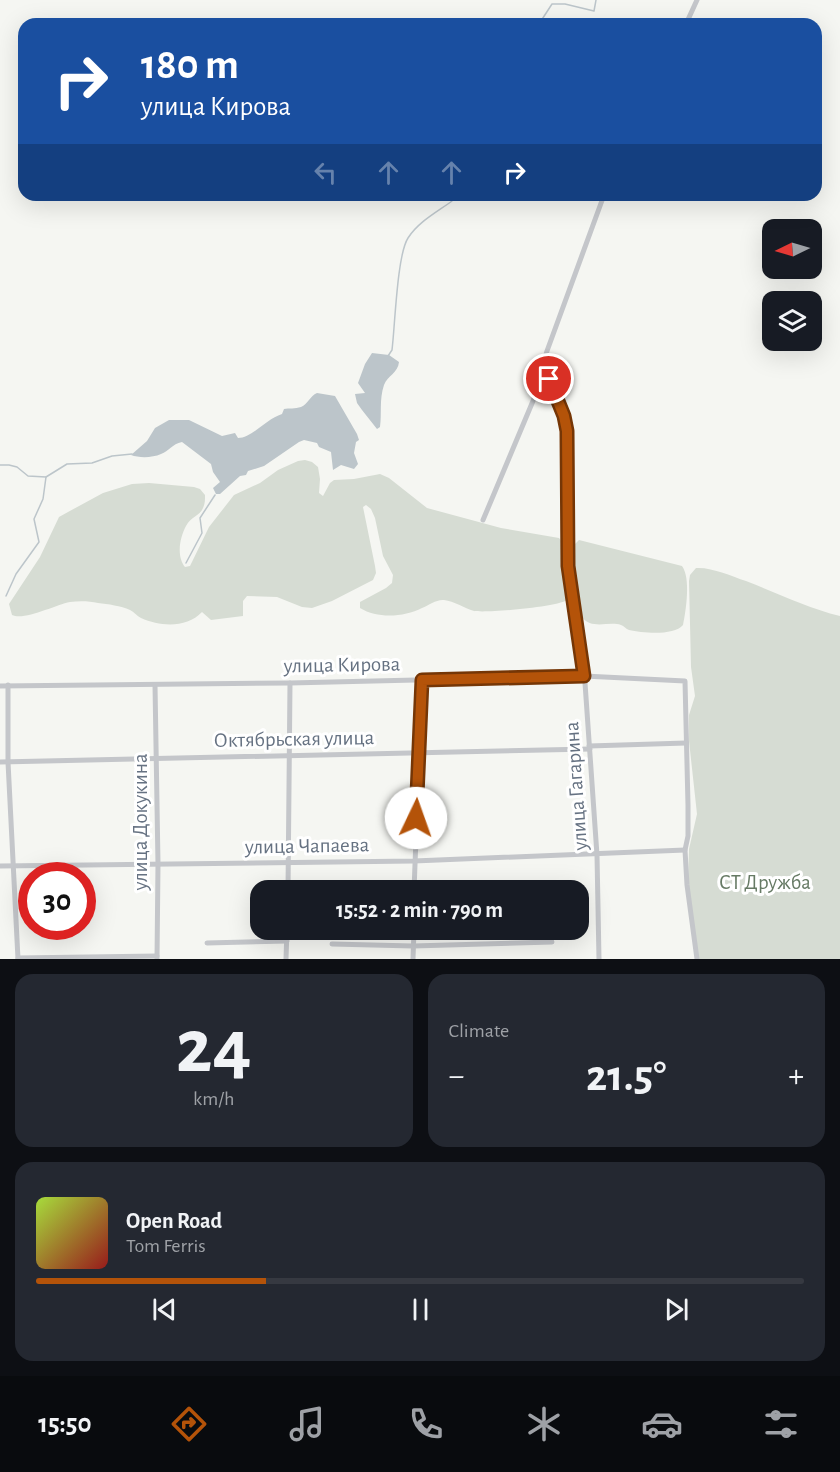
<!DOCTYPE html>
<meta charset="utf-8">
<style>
body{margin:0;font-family:"Alegreya Sans",sans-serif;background:#242831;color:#f1f3f6;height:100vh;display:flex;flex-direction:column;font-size:22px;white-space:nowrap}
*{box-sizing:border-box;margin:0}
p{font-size:20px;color:#9ea1a6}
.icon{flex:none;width:33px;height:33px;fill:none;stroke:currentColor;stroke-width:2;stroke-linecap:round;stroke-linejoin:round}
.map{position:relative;height:959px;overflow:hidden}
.panel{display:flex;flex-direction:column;gap:15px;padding:15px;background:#0d0f14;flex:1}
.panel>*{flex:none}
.top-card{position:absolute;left:18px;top:18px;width:804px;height:183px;border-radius:18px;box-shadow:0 6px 24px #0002;background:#1a4fa0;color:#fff;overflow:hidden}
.needle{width:39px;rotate:265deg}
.fabs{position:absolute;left:762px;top:219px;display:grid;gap:12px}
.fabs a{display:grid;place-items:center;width:60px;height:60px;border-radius:12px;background:#171b24;box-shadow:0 6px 24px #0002;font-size:30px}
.speed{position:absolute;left:18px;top:862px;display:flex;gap:12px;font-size:30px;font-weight:700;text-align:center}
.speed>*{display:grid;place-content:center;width:78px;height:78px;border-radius:50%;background:#171b24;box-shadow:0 6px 24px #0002;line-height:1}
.speed .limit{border:9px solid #d22;background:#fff;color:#111}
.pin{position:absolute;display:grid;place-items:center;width:51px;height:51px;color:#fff;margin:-26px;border:3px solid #fff;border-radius:50%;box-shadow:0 2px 6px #0007}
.me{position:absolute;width:66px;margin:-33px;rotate:3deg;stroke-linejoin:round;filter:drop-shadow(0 0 4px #0008)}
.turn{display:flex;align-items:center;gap:21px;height:126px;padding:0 24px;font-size:27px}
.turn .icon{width:78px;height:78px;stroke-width:2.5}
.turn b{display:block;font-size:42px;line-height:51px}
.lanes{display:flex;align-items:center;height:57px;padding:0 24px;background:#0003;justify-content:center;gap:30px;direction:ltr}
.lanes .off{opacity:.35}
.big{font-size:45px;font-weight:700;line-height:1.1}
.panel .widget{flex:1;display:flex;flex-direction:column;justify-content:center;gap:9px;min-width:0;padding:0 21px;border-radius:18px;background:#242831}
.panel .dial{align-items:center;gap:0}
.dial b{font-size:78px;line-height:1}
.song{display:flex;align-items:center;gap:18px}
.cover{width:72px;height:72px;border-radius:9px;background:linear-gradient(135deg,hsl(80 70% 55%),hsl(0 70% 35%))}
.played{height:6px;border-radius:3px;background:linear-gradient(90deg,#b45309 30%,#363941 30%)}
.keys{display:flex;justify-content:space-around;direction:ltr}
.heat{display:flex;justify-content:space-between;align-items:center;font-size:33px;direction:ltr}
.panel .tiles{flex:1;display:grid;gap:15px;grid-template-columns:1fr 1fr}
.widget:last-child{grid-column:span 2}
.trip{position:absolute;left:250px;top:880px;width:339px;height:60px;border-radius:18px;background:#171b24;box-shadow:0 6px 24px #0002;font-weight:700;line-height:60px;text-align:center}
.menu{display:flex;height:96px;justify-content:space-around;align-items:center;background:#090b0e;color:#9ea1a6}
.menu .icon{width:42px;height:42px}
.menu .selected{color:#b45309}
.menu b{font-size:27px;color:#f1f3f6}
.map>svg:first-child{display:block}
</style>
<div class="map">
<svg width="840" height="959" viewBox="0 0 840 959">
<rect width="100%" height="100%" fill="#f5f6f2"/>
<!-- green -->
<g fill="#d6dcd3">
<path d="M305,460L312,462L318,467L320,479L319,493L323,496L330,483L334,480L354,479L380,474L389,478L427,508L501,528L559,538C569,549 568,583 569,599C560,607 488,613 474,611C464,608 454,601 444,600C437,599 429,605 422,608C404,617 378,619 360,608V602L386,588L392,583L393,575L383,556L375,518L371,509L366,505L363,507L375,566L376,573L373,580L332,601L312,608L302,607L277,597L247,596L243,601V616L211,620L202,612C187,628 161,627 141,618C137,616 134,612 130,610C121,606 108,604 98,603C89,601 79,601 70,602C55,605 24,621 12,615L9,604L40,557L59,517L68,512L103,493L132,484L149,483L194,487L200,489L205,495C206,517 193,513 186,526C180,537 176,556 185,567L190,566L209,527L234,495L260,483L278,470L298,461Z"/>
<path d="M579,540L682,566C691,578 686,611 683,625C674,636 643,633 629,630C626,629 624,626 621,625C609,621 591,630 582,617C572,603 571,564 572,547Z"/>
<path d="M696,568C712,567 731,576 746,581C777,593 808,608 840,616V959H698L688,882L689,849L697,814L689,741V715L695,696L691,667L689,581L690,575Z"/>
</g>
<!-- water -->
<g fill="#bcc5ca">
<path d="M372,353L389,355L399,362C398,373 388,375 384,385C379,400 382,413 380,427L377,429L362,410L357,403L355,394L365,393L358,383L365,364Z"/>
<path d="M317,393L335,396L357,434L359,440L356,442L354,453L358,464L354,469L341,465L333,470L331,452L319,447L317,443L304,440L299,442L264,466L248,471L246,475L240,476L220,494H216L213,488L220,482L213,472L211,464L182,442C172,444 169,451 161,454C152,458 139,458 131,455L147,441L155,428L169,420H189L222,436L235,433L238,438C252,438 266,419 282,414L284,409C289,408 295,409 301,407C308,404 310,396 317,393Z"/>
</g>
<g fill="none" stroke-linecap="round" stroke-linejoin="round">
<!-- stream -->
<g stroke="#bcc5ca" stroke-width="1.5">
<polyline points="539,24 552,4 565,4 594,11 596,0"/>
<path d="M388,356L392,350C395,326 397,255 408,238C418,222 437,212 452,201L451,195"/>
<polyline points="0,465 9,465 17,467 28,476 46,477 67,464 92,463 112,456 132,454"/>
<polyline points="186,563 202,533 200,518 215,495"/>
<polyline points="6,596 16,574 39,542 34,519 43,499 46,477"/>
</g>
<!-- minor -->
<g stroke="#c4c6ca" stroke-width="5">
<polyline points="686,24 697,0"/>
<polyline points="546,370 564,416 569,444 568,566 585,683 597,855 599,959"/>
<polyline points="483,520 546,370 545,358 547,351 604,195"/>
<polyline points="8,685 8,762 18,959"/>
<polyline points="155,685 158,864 157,959"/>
<polyline points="0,686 290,683 584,676 685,681 688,805 688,836 685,850 687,885 697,959"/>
<polyline points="589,746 686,743"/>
<polyline points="0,762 590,749"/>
<polyline points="0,866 414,861 685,850"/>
<polyline points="288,891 290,683"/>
<polyline points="414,891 422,680"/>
<polyline points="207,943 287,941"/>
<polyline points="332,944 413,946 552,942"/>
<polyline points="18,958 157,956"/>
<polyline points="286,959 287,930"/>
<polyline points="413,959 414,930"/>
</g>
</g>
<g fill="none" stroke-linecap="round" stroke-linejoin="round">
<!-- route casing -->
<g stroke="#753606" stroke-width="15">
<polyline id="route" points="416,818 422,680 584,676 568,566 567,431 564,416 549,379"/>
</g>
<!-- route -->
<use href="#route" stroke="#b45309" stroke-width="10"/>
</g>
<g text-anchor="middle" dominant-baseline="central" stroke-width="6" stroke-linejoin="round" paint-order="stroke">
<!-- street labels -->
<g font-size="21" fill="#667282" stroke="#fff">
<text transform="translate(342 665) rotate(-1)">улица Кирова</text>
<text transform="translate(294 739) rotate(-1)">Октябрьская улица</text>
<text transform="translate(576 786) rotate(-94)">улица Гагарина</text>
<text transform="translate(140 822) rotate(-90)">улица Докукина</text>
<text transform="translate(307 846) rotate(-1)">улица Чапаева</text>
</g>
<!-- park labels -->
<g font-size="21" fill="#667a64" stroke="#fff">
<text x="765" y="882">СТ Дружба</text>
</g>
</g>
</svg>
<div class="fabs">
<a><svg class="needle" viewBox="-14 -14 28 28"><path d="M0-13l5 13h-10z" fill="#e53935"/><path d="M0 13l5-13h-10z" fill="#9ea1a6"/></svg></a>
<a><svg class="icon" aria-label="layers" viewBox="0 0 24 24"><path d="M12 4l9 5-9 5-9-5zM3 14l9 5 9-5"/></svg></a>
</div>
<div class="speed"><div class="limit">30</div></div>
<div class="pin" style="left:549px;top:379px;background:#d93025"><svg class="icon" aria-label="arrive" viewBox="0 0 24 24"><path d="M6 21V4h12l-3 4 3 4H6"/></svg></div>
<svg class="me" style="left:416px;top:818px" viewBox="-20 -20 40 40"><circle r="19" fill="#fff"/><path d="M0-13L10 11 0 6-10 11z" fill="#b45309"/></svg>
<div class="trip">15:52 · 2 min · 790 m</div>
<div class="top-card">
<div class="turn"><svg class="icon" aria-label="right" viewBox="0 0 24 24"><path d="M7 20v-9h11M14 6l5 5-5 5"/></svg><div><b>180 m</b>улица Кирова</div></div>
<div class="lanes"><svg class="icon off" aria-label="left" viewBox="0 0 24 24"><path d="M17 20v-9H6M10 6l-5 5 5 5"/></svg><svg class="icon off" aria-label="ahead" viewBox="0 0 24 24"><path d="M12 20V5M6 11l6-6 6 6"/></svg><svg class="icon off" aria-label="ahead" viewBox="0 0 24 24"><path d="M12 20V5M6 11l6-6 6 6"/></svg><svg class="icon" aria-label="right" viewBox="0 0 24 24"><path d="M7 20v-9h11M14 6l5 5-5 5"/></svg></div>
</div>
</div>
<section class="panel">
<div class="tiles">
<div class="widget dial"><b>24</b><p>km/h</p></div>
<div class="widget"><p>Climate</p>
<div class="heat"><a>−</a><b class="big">21.5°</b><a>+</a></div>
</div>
<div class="widget">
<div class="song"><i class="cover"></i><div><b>Open Road</b><p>Tom Ferris</p></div></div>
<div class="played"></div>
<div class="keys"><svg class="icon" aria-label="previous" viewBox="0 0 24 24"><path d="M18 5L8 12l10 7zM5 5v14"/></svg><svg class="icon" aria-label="pause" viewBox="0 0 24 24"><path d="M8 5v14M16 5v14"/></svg><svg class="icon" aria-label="next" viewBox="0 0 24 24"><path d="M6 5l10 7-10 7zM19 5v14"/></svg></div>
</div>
</div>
</section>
<nav class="menu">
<b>15:50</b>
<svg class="icon selected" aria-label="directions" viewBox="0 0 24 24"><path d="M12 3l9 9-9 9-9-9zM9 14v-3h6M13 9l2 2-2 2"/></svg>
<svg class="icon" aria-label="music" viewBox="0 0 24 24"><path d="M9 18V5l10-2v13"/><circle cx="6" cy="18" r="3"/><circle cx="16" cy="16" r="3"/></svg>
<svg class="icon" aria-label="phone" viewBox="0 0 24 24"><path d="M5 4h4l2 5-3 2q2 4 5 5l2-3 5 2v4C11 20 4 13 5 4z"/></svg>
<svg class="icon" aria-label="climate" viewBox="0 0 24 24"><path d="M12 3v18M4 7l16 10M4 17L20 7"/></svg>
<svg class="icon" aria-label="car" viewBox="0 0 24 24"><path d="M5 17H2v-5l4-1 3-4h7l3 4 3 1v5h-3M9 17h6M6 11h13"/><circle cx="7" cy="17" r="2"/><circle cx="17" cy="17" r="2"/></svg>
<svg class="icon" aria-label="filters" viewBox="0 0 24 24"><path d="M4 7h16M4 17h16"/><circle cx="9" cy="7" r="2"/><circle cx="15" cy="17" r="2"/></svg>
</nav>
